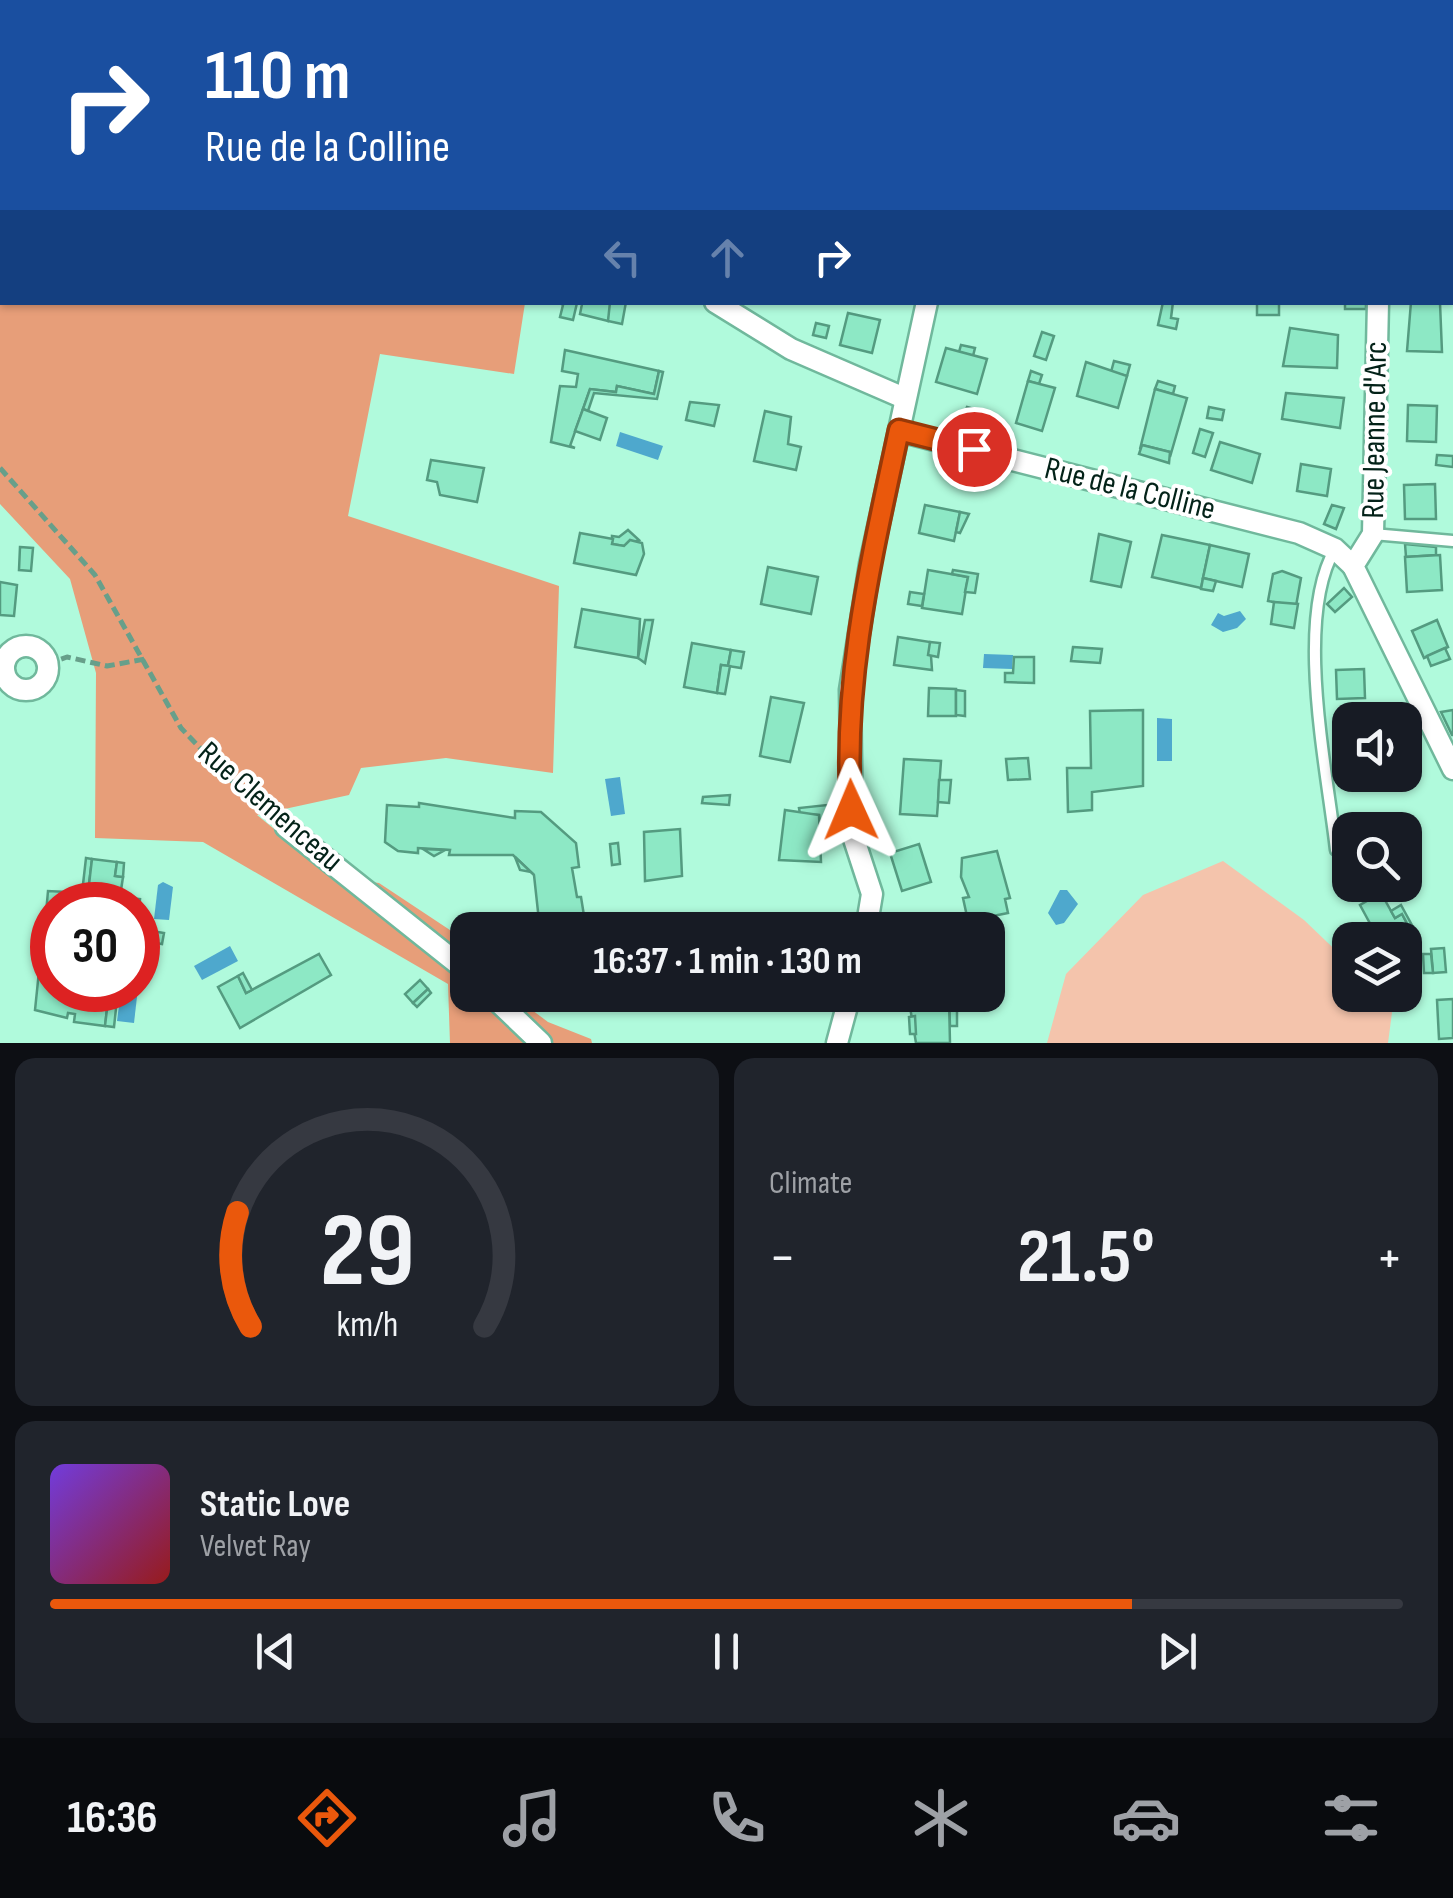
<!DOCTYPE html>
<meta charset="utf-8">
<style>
body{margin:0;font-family:"Sofia Sans Condensed",sans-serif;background:#20242c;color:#f1f3f6;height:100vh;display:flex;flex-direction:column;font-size:38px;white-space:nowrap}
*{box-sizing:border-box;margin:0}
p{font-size:32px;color:#9ea1a6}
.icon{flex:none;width:55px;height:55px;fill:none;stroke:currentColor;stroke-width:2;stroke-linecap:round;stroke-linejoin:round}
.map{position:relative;height:1043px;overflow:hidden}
.drawer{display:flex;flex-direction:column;gap:15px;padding:15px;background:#0d0f14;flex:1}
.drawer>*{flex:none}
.hud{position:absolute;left:0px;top:0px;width:1455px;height:305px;box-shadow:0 2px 8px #0004;background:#1a4fa0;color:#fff;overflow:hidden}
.tools{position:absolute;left:1332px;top:702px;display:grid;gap:20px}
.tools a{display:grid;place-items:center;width:90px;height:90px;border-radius:20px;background:#171b24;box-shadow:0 2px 8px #0004;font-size:50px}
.speed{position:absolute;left:30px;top:882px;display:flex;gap:20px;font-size:50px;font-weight:700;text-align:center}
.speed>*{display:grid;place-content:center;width:130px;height:130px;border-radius:50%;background:#171b24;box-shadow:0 2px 8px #0004;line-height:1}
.speed .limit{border:15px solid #d22;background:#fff;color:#111}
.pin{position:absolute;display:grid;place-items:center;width:85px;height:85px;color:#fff;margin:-42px;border:5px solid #fff;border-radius:50%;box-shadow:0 2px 10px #0007}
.me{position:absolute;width:110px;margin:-55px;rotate:359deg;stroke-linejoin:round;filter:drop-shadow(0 0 8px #0008)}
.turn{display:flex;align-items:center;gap:35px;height:210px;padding:0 40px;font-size:45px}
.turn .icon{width:130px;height:130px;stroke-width:2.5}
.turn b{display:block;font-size:70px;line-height:85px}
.lanes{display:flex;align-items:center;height:95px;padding:0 40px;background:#0003;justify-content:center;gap:50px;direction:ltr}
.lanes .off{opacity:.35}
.big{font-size:75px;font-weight:700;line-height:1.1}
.drawer .tile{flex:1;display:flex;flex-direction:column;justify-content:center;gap:15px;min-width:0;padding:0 35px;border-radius:20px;background:#20242c}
.drawer .dial{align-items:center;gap:0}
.dial svg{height:260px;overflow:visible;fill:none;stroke:#363941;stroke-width:7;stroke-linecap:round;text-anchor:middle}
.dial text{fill:#f1f3f6;stroke:none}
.song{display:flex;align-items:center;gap:30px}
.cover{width:120px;height:120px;border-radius:15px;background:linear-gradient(135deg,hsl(260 70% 55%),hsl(0 70% 35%))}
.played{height:10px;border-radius:5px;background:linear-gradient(90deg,#ea580c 80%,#363941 80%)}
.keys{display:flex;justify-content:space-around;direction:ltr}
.heat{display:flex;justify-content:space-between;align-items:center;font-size:55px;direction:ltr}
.drawer .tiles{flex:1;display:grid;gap:15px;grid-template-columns:1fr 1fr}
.tile:last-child{grid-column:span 2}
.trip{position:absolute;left:450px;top:912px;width:555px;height:100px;border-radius:20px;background:#171b24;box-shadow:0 2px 8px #0004;font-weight:700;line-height:100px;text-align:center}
.tab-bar{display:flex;height:160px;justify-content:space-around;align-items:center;background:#090b0e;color:#9ea1a6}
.tab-bar .icon{width:70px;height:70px}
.tab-bar .on{color:#ea580c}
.tab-bar b{font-size:45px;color:#f1f3f6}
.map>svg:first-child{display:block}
</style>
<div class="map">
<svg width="1453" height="1043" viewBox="0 0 1453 1043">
<rect width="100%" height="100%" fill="#b0fadc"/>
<!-- green -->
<polygon fill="#f4c4ac" points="1223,861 1304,920 1350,964 1350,995 1382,995 1393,1005 1388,1043 1047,1043 1066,974 1143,895"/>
<!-- forest -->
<polygon fill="#e79e79" points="0,0 438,0 2,2 2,302 525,303 514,374 380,354 348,516 559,586 553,773 446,758 361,768 349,795 257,815 333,877 379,883 462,938 467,944 468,995 512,995 548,1022 591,1039 592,1043 450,1043 448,984 203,842 95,838 96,673 70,579 0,504"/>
<!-- water -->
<g fill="#4ea8cd">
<polygon points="620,432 663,446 658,460 616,446"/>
<polygon points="1240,611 1246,619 1237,628 1223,632 1211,625 1218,613 1224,616"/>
<polygon points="984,654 1013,655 1012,669 983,668"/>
<polygon points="1157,718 1172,719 1172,761 1157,761"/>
<polygon points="620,777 625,814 611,816 605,779"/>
<polygon points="163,882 173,887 169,920 154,919 158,885"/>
<polygon points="1060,890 1067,890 1078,904 1064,923 1056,925 1048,913"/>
<polygon points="230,946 238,961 202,980 194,966"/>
<polygon points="138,988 134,1023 117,1021 121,990"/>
</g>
<!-- building -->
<g fill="#8de8c5" stroke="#549b80" stroke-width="2.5">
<polygon points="542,0 634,0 634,2"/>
<polygon points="558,302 610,302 612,304 608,321 580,314 582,304 577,303 573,320 560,317 563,305"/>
<polygon points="626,302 622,324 608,321 610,302"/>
<polygon points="1163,302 1173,302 1171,318 1178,319 1176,329 1158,325"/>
<rect x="1257" y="302" width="22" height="13"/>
<rect x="1345" y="302" width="21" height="7"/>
<polygon points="1411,302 1440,303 1442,352 1407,351"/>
<polygon points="848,313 880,320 872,353 840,345"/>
<polygon points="816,323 829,326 826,338 813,335"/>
<polygon points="1290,328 1338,335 1337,368 1283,366"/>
<polygon points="1042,332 1054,336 1046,360 1034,356"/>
<polygon points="961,345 975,348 973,356 959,352"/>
<polygon points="946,348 987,359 977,394 936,382"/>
<polygon points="565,350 659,371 654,394 617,386 616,392 590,389 570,446 575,448 551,442 560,386 576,387 578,374 562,371"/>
<polygon points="1114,361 1130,365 1127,376 1111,372"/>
<polygon points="1086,362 1127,376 1118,408 1077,396"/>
<polygon points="659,371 663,372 657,399 594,393 588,411 583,409 590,389 616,392 617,386 654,394"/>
<polygon points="1031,371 1042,375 1039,384 1028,381"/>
<polygon points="1028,381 1055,388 1042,431 1016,423"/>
<polygon points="1158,381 1175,386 1173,394 1155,389"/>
<polygon points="1155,389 1187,398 1170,457 1170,452 1142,445 1140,449"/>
<polygon points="1286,393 1344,398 1340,428 1282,419"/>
<polygon points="690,402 719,405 714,426 686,420"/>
<polygon points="1408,405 1437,406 1436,442 1407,441"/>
<polygon points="967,407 981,411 974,432 960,427"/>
<polygon points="1209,407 1224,410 1222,420 1207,418"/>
<polygon points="583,409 607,418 600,440 575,431"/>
<polygon points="765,411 791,417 788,444 801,447 796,470 754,461"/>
<polygon points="1200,429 1213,433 1205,457 1193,453"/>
<polygon points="1220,442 1260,454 1252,483 1211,470"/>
<polygon points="1142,445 1170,452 1169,463 1139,454"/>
<polygon points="1437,455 1453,456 1453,467 1436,465"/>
<polygon points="431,460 484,468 477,502 440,495 437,482 427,480"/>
<polygon points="1301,464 1331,469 1327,496 1297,491"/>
<polygon points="1435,484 1436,519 1405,519 1404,485"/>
<polygon points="925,505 960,512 954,541 919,533"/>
<polygon points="1332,505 1344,508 1336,529 1324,524"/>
<polygon points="960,512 969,514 960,533 956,532"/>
<polygon points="628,530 639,540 624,546 612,544 612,536 619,537"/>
<polygon points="580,533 613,539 612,544 624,546 630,540 642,543 644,554 636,575 574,563"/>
<polygon points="1099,534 1131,542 1121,587 1091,581"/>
<polygon points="1162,535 1210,545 1201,588 1152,577"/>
<polygon points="1405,544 1436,547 1436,555 1406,557"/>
<polygon points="1210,545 1249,554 1242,587 1203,578"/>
<polygon points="20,547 33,548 31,571 19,570"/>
<polygon points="1440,555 1442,590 1407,592 1405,557"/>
<polygon points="768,567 818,577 811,614 761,604"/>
<polygon points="928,570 968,577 962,614 922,608"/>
<polygon points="953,570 978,574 975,593 965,592 968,577 952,574"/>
<polygon points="1282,571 1301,578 1296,606 1268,601 1273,574"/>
<polygon points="1203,578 1216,581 1213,591 1201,589"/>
<polygon points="0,582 17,585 14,616 0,615"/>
<polygon points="1344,588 1352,597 1335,612 1327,604"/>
<polygon points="910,592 924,594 922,606 908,604"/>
<polygon points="1274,602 1298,604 1294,628 1271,624"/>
<polygon points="582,609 640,619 638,658 575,647"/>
<polygon points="645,620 653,620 645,663 638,658"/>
<polygon points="1437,620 1448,647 1424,658 1412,631"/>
<polygon points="898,637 930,642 932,670 894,665"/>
<polygon points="930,642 940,643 938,657 928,655"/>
<polygon points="692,643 731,650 728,666 721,665 717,693 684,687"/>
<polygon points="1073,647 1102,649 1100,663 1071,661"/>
<polygon points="1445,648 1450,659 1431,666 1427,656"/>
<polygon points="731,650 744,652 741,668 728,666"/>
<polygon points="1014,657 1034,657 1034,683 1005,682 1005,673 1013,673"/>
<polygon points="721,665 730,666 725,694 717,693"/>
<polygon points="1364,669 1365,698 1337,699 1336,670"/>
<polygon points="929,688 956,689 956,716 928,716"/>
<polygon points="956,690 965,691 965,716 956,715"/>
<polygon points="771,697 804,703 790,762 760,756"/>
<polygon points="1143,710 1143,786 1092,792 1092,810 1068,812 1067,768 1091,768 1090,711"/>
<polygon points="1453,710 1453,735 1452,735 1441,712"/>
<polygon points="1028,758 1030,779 1008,780 1006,759"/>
<polygon points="904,759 941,761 937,816 900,814"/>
<polygon points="939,780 951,780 949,803 938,802"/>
<polygon points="730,795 729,805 702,803 703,797"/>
<polygon points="419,803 515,818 515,811 541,812 576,843 579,867 572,868 577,897 581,897 586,928 591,930 540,930 534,875 513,855 449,855 450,850 418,848 418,853 398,851 385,842 387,805 419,807"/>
<polygon points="827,805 830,811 821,845 819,815 800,814 799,808"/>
<polygon points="785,810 819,815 821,862 779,860"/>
<polygon points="680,829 682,876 645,881 644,832"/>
<polygon points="618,843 620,864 612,865 610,844"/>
<polygon points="919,844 931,882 902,891 890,853"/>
<polygon points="423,849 445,850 434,856"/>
<polygon points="997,851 1010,898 1005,899 1008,913 968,921 963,898 969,897 961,877 962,858"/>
<polygon points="515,857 531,872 520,870"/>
<polygon points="86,858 92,859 88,893 82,893"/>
<polygon points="92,859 117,862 115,876 123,877 120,897 140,899 138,923 138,905 52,905 52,926 45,925 48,891 88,893"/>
<polygon points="117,862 124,863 123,877 115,876"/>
<polygon points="1381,893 1395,918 1402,914 1410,929 1390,940 1379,940 1360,905"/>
<polygon points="1401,905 1413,927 1410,929 1402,914 1395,918 1391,911"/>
<polygon points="152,931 164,933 162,944 150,942"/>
<polygon points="1444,948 1446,972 1433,973 1431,949"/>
<polygon points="319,954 331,975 240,1028 218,987 238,976 246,993"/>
<polygon points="1423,954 1431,954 1433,973 1424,973"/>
<polygon points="39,971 52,972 52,990 100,990 98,1008 107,1009 105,1026 74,1022 75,1014 68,1013 67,1018 35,1010"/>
<polygon points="243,973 252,990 246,993 238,976"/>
<polygon points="420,980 428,989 413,1003 405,994"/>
<polygon points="428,989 431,993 417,1007 413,1003"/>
<polygon points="100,990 118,990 114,1027 105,1026 107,1009 98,1008"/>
<polygon points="551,995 591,995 565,1004 565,999 552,1002"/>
<polygon points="1453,999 1453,1038 1439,1039 1437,1000"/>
<polygon points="949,1000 957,1000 957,1026 950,1026"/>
<polygon points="949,1000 950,1043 916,1043 909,1001"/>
<polygon points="915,1016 916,1034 910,1034 909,1017"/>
</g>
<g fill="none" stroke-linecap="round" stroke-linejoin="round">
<!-- service casing -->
<g stroke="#70b89c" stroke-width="15">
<g id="service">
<polyline points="1373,534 1453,541"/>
<path d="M1335,549C1294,619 1327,769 1336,850"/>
</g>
</g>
<!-- minor casing -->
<g stroke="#70b89c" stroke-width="25">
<g id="minor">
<polyline points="974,2 974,0"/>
<polyline points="1385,2 1385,0"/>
<polyline points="715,302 791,349 904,398"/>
<polyline points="1378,302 1373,534 1353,566 1453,769"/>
<polyline points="899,431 1299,533 1335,549 1353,566"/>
<circle cx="26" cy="668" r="22"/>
<polyline points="286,827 468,972"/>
<polyline points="866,930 872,894 852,833 850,690 870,564 927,302"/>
<polyline points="491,995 541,1043"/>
<polyline points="837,1043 850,995"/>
</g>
</g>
<!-- path -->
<g stroke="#679f8a" stroke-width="5" stroke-dasharray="10 5" stroke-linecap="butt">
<polyline points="373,0 377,2"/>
<polyline points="433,2 434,0"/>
<polyline points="0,468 95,575 181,728 245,795 272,816"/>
<polyline points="47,664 67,657 107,666 145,659"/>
</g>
<!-- service -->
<use href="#service" stroke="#fff" stroke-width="10"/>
<!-- minor -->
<use href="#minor" stroke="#fff" stroke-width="20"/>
</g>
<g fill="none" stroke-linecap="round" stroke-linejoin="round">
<!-- route casing -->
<g stroke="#983908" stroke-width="25">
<path id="route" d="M851,810C842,679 872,557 899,430L974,449"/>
</g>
<!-- route -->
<use href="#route" stroke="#ea580c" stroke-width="18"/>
</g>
<g text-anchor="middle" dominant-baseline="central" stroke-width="8" stroke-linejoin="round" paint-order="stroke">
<!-- street labels -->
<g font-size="32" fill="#032218" stroke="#fff">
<text transform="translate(1375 430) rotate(-89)">Rue Jeanne d'Arc</text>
<text transform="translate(1130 489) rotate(14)">Rue de la Colline</text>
<text transform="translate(270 807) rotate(41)">Rue Clemenceau</text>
</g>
</g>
</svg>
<div class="tools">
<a><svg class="icon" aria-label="sound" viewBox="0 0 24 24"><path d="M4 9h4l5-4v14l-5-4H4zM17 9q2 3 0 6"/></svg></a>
<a><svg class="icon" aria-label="search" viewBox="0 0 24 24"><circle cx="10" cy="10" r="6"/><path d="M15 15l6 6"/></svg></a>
<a><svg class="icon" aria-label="layers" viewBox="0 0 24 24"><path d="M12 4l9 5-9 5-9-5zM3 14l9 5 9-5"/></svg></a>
</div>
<div class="speed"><div class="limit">30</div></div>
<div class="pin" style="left:974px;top:449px;background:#d93025"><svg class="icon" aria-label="arrive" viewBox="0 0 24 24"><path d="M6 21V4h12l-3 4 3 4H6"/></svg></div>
<svg class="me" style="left:851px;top:810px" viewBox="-20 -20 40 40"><path d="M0-17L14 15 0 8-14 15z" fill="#ea580c" stroke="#fff" stroke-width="4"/></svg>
<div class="trip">16:37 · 1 min · 130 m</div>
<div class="hud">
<div class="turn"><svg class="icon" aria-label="right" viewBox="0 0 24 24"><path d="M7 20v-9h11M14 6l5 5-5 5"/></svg><div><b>110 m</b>Rue de la Colline</div></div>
<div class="lanes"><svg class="icon off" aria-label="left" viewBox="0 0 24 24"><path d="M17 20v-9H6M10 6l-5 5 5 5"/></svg><svg class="icon off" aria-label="ahead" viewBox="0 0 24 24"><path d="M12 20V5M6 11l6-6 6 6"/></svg><svg class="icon" aria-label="right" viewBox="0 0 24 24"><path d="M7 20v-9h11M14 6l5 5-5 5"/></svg></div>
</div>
</div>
<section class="drawer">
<div class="tiles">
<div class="tile dial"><svg viewBox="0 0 100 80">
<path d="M14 69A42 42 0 1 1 86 69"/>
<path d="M14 69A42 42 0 0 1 10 34" stroke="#ea580c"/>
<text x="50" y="56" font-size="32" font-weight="700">29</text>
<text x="50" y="72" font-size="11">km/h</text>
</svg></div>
<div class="tile"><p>Climate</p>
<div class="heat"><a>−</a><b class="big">21.5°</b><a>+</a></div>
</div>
<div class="tile">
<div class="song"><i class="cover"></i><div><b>Static Love</b><p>Velvet Ray</p></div></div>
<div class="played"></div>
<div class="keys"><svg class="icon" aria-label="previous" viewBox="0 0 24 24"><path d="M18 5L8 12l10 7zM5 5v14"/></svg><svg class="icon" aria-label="pause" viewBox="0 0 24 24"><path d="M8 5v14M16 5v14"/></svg><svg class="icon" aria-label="next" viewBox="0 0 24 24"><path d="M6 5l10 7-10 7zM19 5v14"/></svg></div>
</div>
</div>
</section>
<nav class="tab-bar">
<b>16:36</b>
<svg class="icon on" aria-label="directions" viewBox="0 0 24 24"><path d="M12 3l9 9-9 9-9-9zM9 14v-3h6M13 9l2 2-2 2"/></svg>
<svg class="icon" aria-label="music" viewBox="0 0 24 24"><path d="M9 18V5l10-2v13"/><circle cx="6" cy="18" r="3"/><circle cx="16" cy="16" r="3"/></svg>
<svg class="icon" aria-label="phone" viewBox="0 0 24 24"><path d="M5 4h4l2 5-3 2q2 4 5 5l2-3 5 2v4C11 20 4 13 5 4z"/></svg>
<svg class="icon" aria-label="climate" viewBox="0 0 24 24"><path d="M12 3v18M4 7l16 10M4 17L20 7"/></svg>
<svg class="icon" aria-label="car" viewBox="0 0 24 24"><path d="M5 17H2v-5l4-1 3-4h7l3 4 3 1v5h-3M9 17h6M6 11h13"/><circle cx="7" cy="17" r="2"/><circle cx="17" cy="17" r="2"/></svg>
<svg class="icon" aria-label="filters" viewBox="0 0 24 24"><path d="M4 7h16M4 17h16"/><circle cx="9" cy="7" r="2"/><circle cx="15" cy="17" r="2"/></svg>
</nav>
